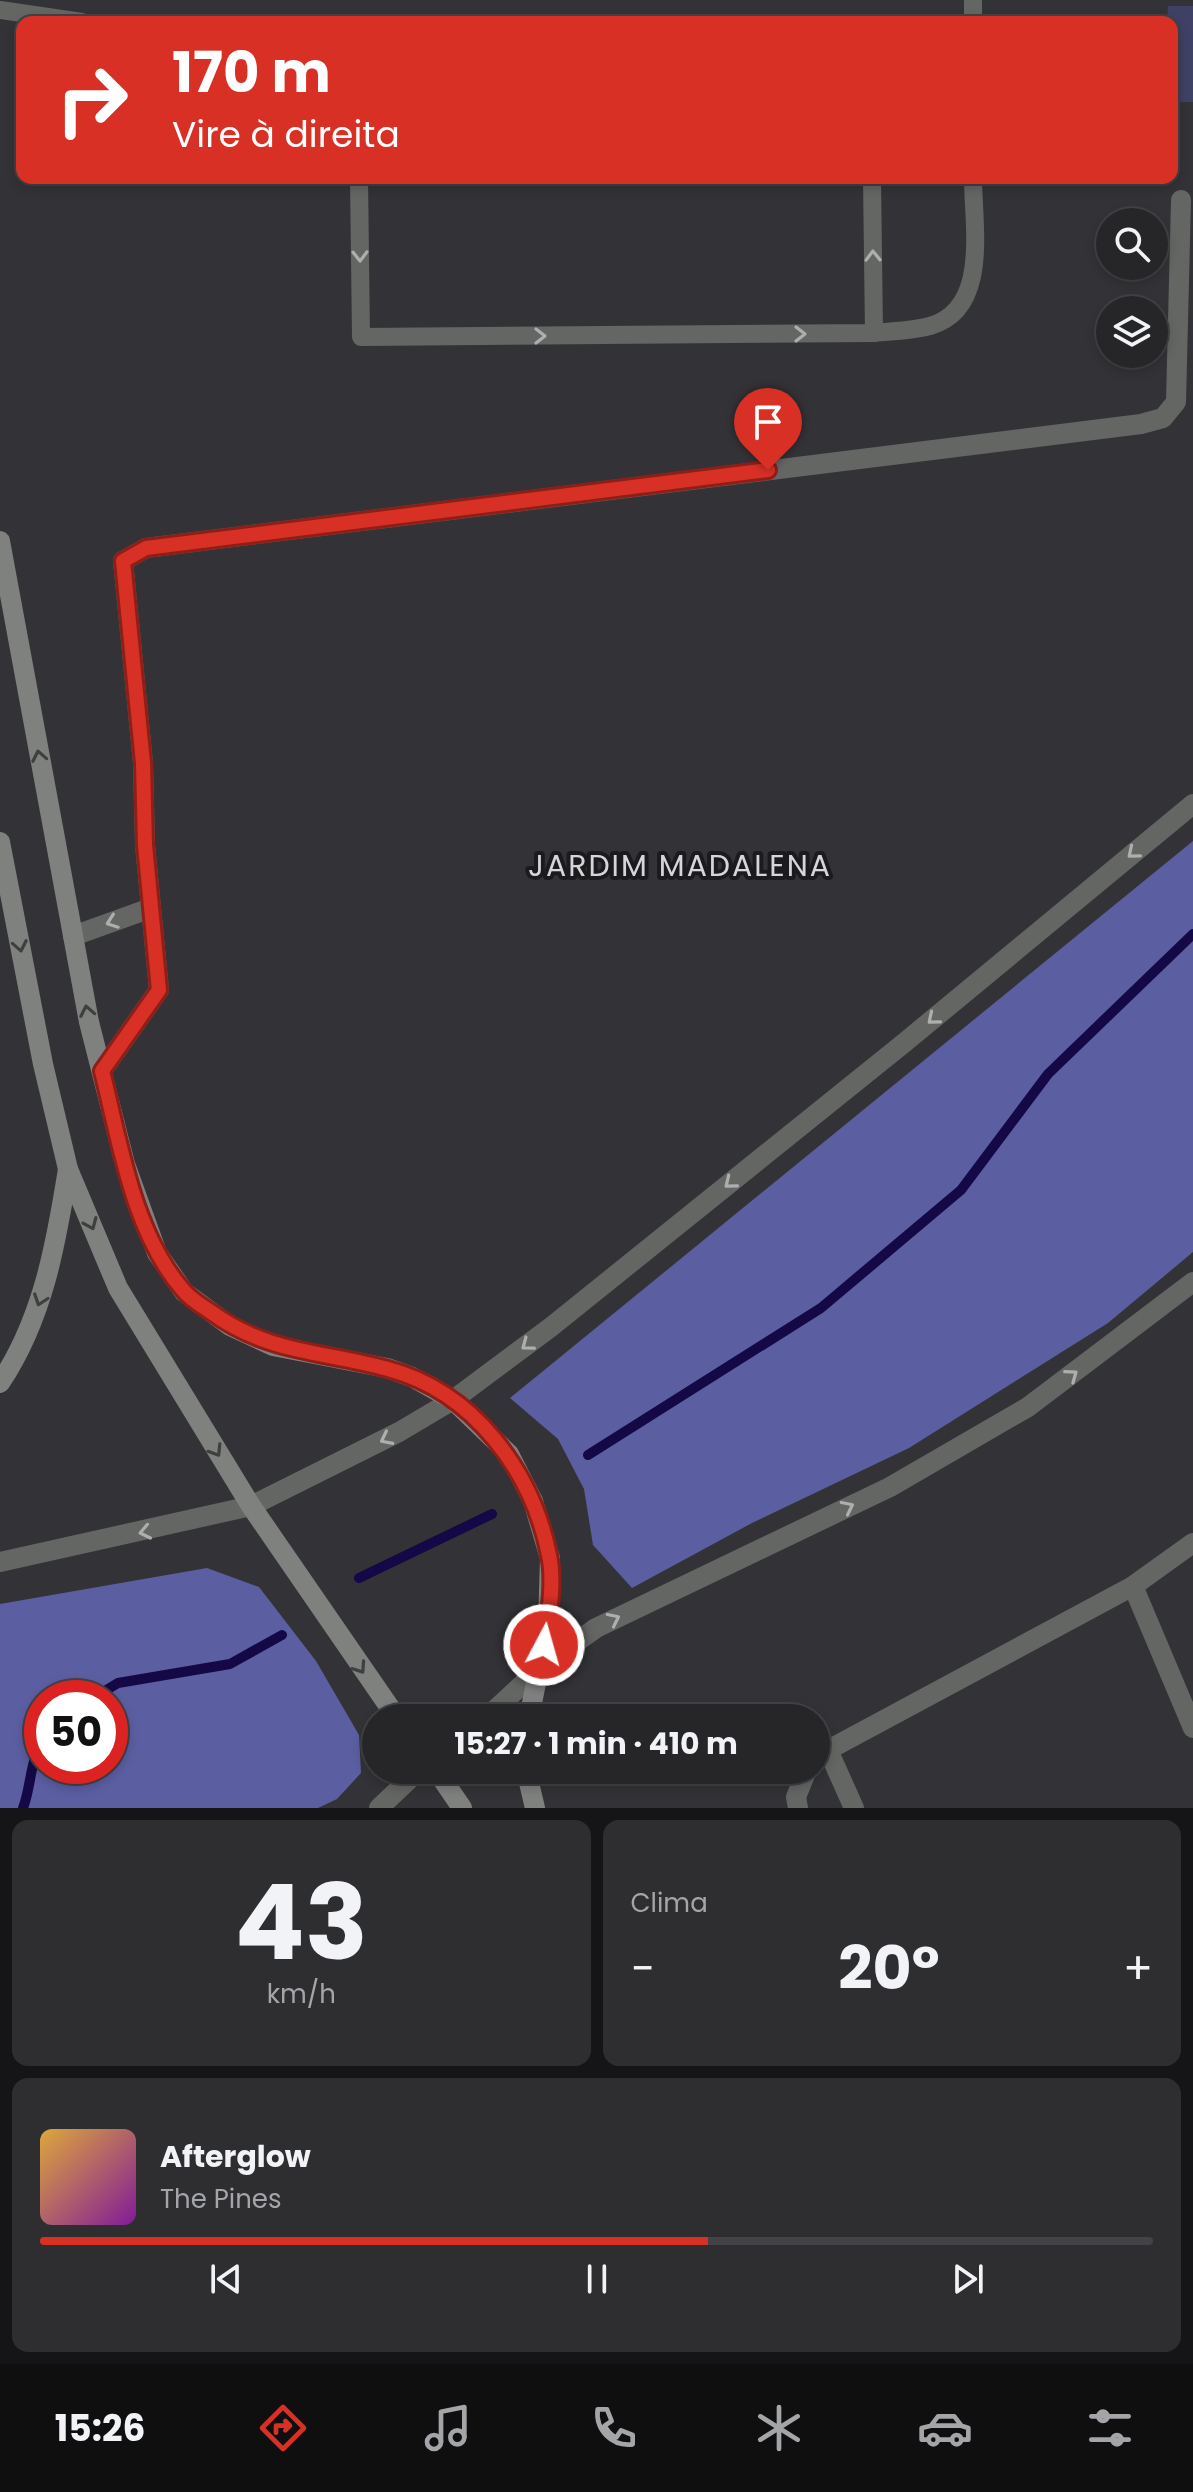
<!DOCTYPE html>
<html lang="pt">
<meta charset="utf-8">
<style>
body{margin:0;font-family:Poppins,sans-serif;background:#2e2e31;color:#f1f3f6;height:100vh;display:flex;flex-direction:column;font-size:30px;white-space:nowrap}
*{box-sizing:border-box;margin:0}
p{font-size:26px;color:#a4a5a8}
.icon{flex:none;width:44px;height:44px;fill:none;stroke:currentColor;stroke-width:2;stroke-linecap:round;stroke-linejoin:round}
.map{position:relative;height:1808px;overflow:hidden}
.side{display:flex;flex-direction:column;gap:12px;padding:12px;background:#151517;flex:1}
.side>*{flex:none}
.banner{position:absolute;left:16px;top:16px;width:1162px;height:168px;border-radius:16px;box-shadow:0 4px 12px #0003,0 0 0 2px #424346;background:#d93025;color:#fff;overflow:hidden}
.controls{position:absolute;left:1096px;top:208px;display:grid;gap:16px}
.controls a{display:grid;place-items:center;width:72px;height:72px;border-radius:50%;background:#262629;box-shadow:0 4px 12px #0003,0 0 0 2px #424346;font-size:40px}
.speed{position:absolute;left:24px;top:1680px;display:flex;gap:16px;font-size:40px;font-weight:700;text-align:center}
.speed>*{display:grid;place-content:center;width:104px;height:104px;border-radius:50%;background:#262629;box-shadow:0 4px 12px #0003,0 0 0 2px #424346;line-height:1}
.speed .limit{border:12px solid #d22;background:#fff;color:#111}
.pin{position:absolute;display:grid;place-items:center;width:68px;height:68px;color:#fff;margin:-82px -34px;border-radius:50% 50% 50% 0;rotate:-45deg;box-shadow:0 0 8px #0007}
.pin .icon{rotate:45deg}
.me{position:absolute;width:88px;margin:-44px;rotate:6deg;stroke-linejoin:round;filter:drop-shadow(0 0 6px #0008)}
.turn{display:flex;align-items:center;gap:28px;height:168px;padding:0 24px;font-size:36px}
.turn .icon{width:104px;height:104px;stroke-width:2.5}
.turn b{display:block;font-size:56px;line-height:68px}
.big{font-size:60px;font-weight:700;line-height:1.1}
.side .card{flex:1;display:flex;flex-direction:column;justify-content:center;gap:12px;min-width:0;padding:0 28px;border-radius:16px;background:#2e2e31}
.side .dial{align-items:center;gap:0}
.dial b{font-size:104px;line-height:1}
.song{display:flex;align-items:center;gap:24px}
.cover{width:96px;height:96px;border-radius:12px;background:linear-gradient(135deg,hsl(40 70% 55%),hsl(290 70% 35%))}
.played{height:8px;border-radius:4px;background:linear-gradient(90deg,#d93025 60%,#424346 60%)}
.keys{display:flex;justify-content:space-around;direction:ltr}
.heat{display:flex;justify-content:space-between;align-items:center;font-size:44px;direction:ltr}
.side .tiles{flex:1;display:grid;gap:12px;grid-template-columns:1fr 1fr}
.card:last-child{grid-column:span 2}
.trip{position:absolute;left:362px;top:1704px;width:468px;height:80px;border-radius:40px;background:#262629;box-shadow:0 4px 12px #0003,0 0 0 2px #424346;font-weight:700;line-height:80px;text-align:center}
.tabs{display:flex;height:128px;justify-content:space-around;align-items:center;background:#0f0f10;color:#a4a5a8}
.tabs .icon{width:56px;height:56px}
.tabs .on{color:#d93025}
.tabs b{font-size:36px;color:#f1f3f6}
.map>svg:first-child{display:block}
</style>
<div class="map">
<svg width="1193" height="1808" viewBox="0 0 1193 1808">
<rect width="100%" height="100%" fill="#333337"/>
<!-- green -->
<polygon fill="#3e4065" points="1168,6 1193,6 1193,102 1172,102 1172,22 1167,22"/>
<!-- forest -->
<g fill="#5b5ea1" fill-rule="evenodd">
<polygon points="1193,841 1193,1252 1108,1323 909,1448 752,1523 632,1588 593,1545 584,1489 558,1439 510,1398"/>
<path d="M207,1568L259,1587L316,1661L359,1735L361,1773L337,1799L318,1808H0V1604ZM42,1698H110V1766H42Z"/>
</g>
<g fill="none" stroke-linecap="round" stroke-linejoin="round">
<!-- stream -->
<g stroke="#140946" stroke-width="10">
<polyline points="588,1455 821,1308 961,1190 1048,1074 1193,934"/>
<polyline points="359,1578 492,1514"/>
<polyline points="93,1698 118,1683 230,1664 282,1635"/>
<path d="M23,1808C31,1788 30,1759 42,1745"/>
</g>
<!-- service -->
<g stroke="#646664" stroke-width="18">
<polyline points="973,0 973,22"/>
<polyline points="0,10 82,22"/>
<path d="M359,178L361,337L874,333C892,331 912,331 930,326C990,309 973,226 973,178"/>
<polyline points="872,178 874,333"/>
</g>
<!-- minor -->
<g stroke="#646664" stroke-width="20">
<polyline points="73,936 151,908"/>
<polyline points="102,1071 159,990 145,845 143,763 123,561 146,548 1141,424 1163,418 1176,402 1181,200"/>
<polyline points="1133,1586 1193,1728"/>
<polyline points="828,1750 854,1808"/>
<polyline points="816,1761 828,1750 1133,1586 1193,1543"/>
<polyline points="798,1808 796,1797 807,1770"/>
</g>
<!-- tertiary -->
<g stroke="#646664" stroke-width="20">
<polyline points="0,1562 251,1506 399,1432 453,1400 551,1327 904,1043 1193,804"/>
<polyline points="486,1718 540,1668 596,1628 890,1487 1028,1407 1193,1282"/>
<polyline points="379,1808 419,1770"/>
</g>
<!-- secondary -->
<g stroke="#7f817f" stroke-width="20">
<polyline points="0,541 89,1022 125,1164 157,1253 184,1292 230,1326 273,1346 387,1368 412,1377 453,1400 509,1454 533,1501 550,1558 548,1623 529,1718"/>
<polyline points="0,842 43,1064 68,1169 118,1288 251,1506 397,1718"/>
<path d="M0,1383C43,1319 56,1244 68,1169"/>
<polyline points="436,1770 462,1808"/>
<polyline points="526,1770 535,1808"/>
</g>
</g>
<!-- one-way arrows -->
<defs><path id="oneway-chevron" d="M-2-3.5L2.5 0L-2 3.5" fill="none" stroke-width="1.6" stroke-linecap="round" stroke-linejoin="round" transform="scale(2)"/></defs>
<g stroke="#adafaf">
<use href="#oneway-chevron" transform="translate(360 256) rotate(89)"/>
<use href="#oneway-chevron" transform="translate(873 256) rotate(-91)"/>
<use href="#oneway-chevron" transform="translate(800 334)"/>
<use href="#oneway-chevron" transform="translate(540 336)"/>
<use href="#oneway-chevron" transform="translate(1133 853) rotate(140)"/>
<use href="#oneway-chevron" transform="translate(112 922) rotate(160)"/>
<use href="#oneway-chevron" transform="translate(933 1019) rotate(140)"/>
<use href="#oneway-chevron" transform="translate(730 1183) rotate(141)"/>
<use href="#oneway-chevron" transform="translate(527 1345) rotate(143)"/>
<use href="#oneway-chevron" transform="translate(1072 1375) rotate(-36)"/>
<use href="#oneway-chevron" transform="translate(386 1439) rotate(153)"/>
<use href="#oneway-chevron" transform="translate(848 1507) rotate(-26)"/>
<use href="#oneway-chevron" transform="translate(145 1532) rotate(168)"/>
<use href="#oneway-chevron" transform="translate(614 1619) rotate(-26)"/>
</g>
<g stroke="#3e3f3f">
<use href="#oneway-chevron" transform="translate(39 756) rotate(-101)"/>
<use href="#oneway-chevron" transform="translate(20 946) rotate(79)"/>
<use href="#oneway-chevron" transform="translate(87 1011) rotate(-101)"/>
<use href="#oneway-chevron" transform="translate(91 1224) rotate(67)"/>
<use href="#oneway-chevron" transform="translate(40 1300) rotate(109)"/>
<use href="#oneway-chevron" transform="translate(216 1451) rotate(58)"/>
<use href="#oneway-chevron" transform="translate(360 1668) rotate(56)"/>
</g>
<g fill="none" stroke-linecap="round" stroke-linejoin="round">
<!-- route casing -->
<g stroke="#8d1f18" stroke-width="20">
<path id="route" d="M544,1645C549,1619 555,1582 549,1555C532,1471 474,1392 388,1369C324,1351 268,1354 211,1312C202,1306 190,1299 183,1290C133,1232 120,1143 102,1071L159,990L145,845L143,763L123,561L146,548L768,470"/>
</g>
<!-- route -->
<use href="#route" stroke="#d93025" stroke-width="14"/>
</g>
<g text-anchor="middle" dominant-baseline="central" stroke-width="8" stroke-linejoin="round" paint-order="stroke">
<!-- quarter labels -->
<g font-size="30" letter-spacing="2" fill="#d5d6db" stroke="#1b1b1d">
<text x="680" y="865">JARDIM MADALENA</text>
</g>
</g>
</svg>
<div class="controls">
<a><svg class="icon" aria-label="search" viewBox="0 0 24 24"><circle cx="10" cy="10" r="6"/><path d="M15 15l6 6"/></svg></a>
<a><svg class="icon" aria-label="layers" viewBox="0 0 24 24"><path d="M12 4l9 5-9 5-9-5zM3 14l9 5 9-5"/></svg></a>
</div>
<div class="speed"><div class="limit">50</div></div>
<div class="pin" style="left:768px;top:470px;background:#d93025"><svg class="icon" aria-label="arrive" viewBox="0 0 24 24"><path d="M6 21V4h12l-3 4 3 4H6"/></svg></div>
<svg class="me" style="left:544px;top:1645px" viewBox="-20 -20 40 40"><circle r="17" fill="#d93025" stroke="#fff" stroke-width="3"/><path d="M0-11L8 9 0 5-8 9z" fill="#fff"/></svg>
<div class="trip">15:27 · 1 min · 410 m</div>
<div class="banner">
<div class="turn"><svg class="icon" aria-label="right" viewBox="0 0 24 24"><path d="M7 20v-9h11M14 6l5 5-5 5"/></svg><div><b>170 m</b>Vire à direita</div></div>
</div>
</div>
<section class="side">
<div class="tiles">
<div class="card dial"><b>43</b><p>km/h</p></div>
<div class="card"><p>Clima</p>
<div class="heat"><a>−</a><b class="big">20°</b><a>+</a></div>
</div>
<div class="card">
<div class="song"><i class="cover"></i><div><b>Afterglow</b><p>The Pines</p></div></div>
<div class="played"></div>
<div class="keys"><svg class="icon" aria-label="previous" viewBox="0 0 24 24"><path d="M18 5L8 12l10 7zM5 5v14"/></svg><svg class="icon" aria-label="pause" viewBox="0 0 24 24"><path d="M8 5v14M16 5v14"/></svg><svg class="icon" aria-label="next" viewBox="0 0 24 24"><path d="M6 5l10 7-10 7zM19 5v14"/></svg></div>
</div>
</div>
</section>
<nav class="tabs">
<b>15:26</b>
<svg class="icon on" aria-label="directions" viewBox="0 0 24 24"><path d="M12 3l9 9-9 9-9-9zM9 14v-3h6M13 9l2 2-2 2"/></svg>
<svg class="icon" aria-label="music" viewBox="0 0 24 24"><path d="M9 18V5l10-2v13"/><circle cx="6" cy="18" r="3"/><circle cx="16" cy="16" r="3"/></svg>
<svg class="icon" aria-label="phone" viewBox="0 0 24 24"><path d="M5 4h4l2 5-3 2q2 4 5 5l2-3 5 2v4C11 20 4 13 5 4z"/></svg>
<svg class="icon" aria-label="climate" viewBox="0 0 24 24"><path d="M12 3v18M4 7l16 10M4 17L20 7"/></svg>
<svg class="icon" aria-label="car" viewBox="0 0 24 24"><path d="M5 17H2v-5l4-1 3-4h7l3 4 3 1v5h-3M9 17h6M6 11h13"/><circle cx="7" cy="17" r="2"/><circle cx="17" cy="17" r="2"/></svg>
<svg class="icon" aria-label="filters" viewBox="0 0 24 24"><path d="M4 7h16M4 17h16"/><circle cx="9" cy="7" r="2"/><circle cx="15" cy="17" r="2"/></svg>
</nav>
